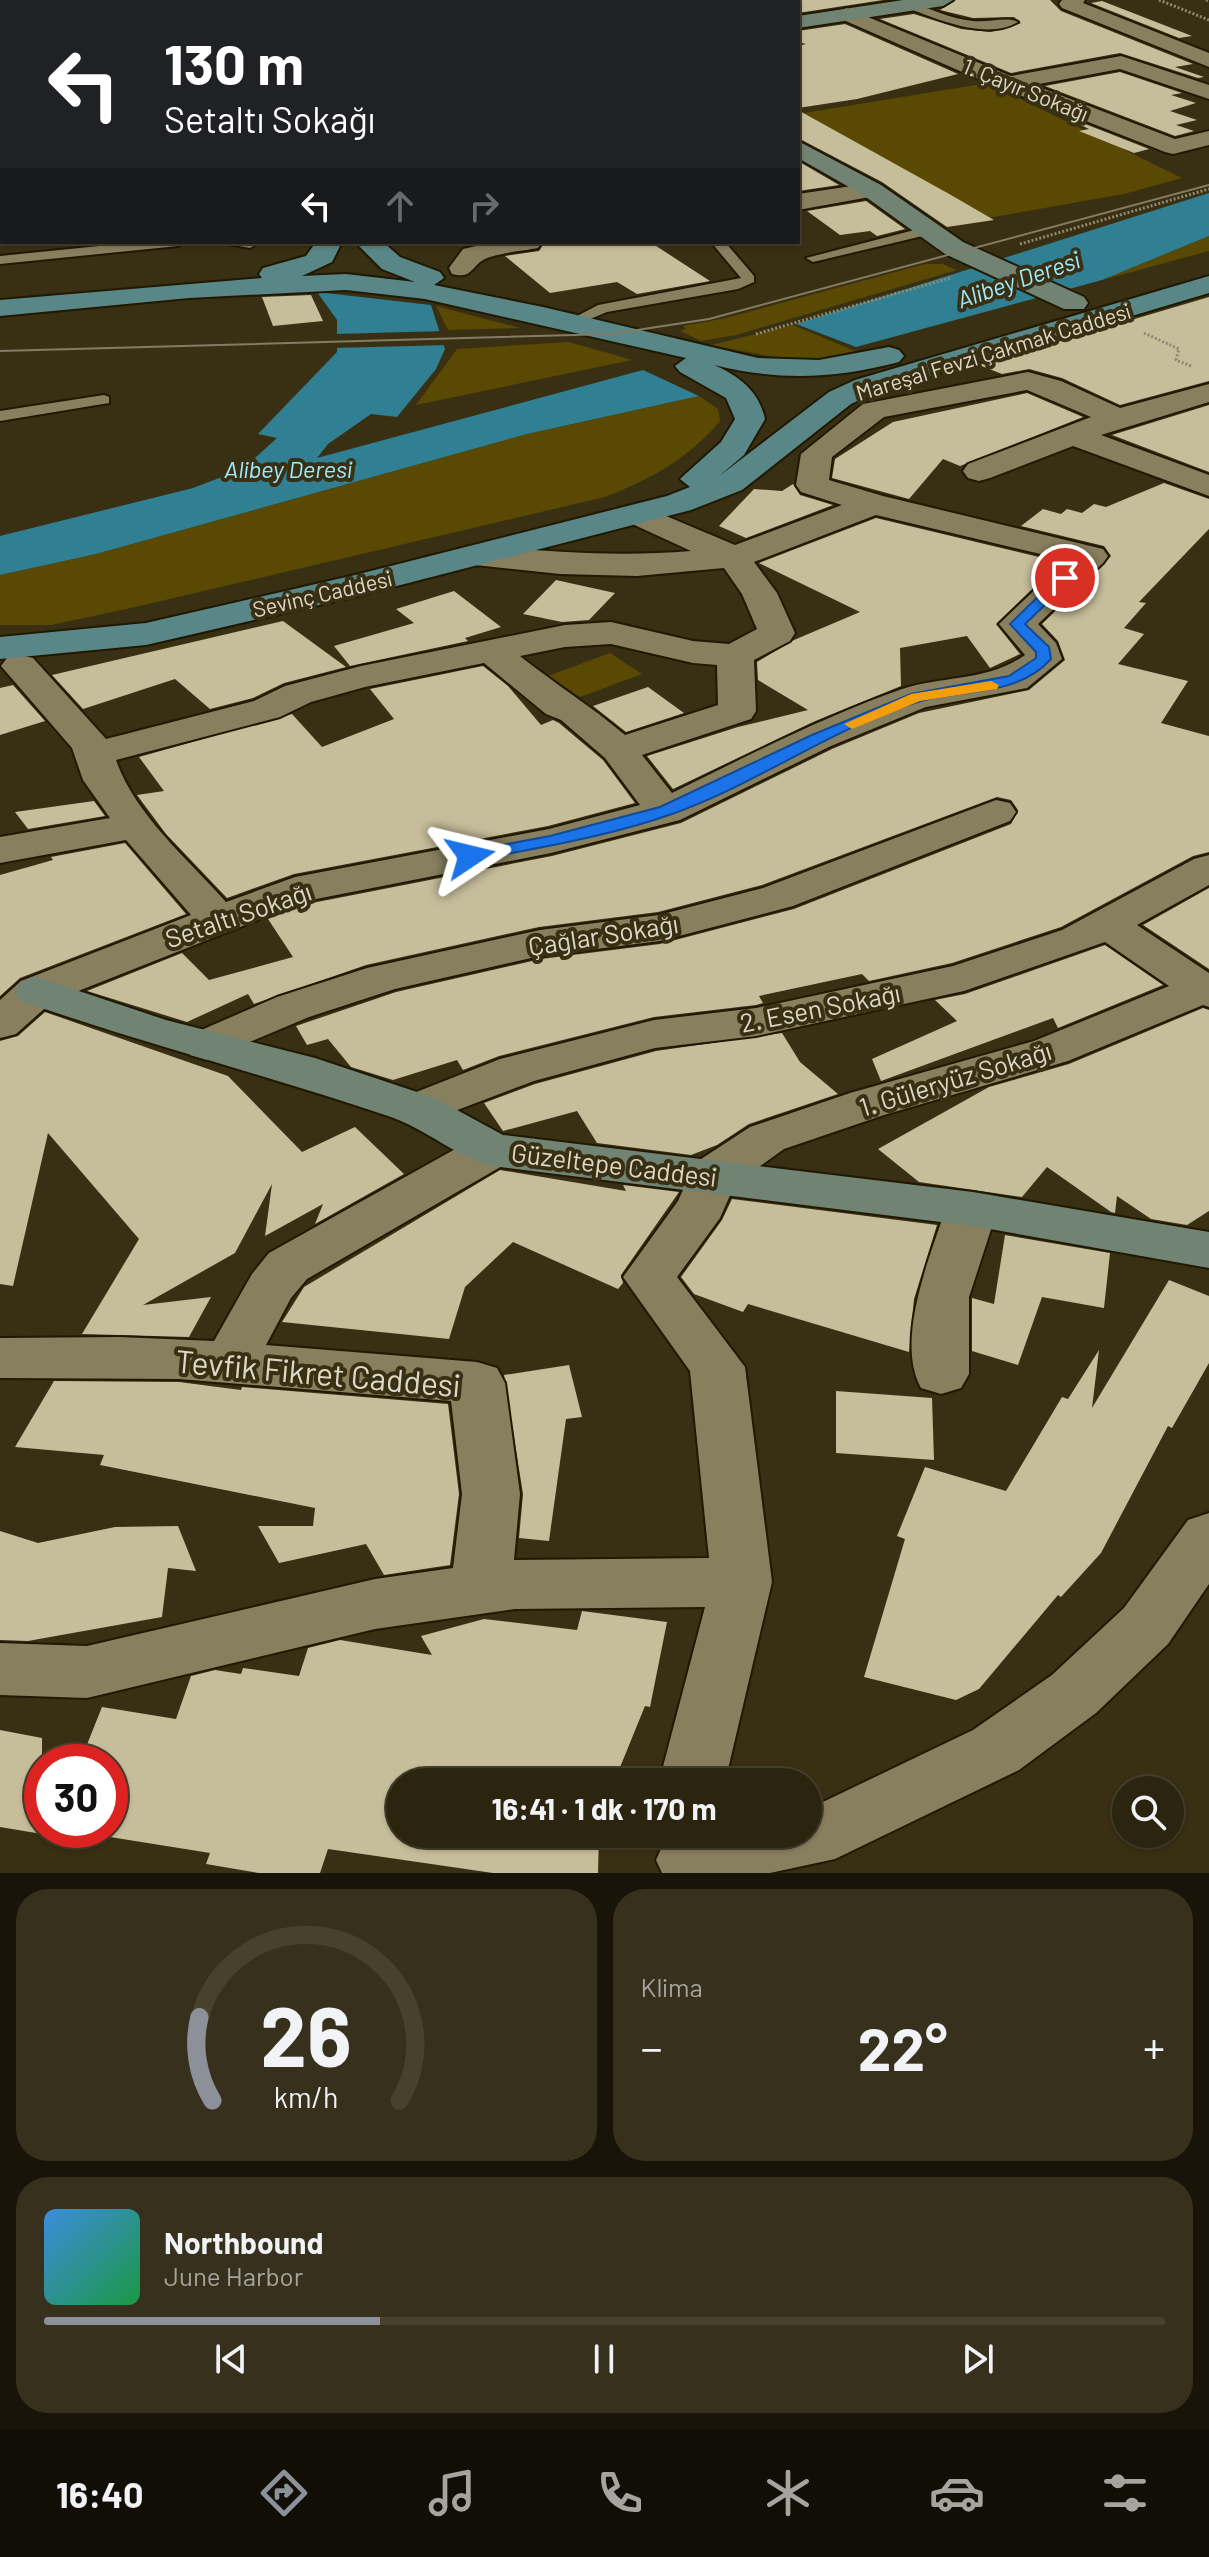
<!DOCTYPE html>
<html lang="tr">
<meta charset="utf-8">
<style>
body{margin:0;font-family:Barlow,sans-serif;background:#37301c;color:#f1f3f6;height:100vh;display:flex;flex-direction:column;font-size:30px;white-space:nowrap}
*{box-sizing:border-box;margin:0}
p{font-size:26px;color:#a6a49e}
.icon{flex:none;width:44px;height:44px;fill:none;stroke:currentColor;stroke-width:2;stroke-linecap:round;stroke-linejoin:round}
.map{position:relative;height:1873px;overflow:hidden}
.details{display:flex;flex-direction:column;gap:16px;padding:16px;background:#181408;flex:1}
.details>*{flex:none}
.banner{position:absolute;left:0px;top:0px;width:800px;height:244px;box-shadow:0 2px 6px #0004,0 0 0 2px #47412e;background:#202124;color:#fff;overflow:hidden}
.buttons{position:absolute;left:1112px;top:1776px;display:grid;gap:16px}
.buttons a{display:grid;place-items:center;width:72px;height:72px;border-radius:50%;background:#2b240e;box-shadow:0 2px 6px #0004,0 0 0 2px #47412e;font-size:40px}
.speed{position:absolute;left:24px;top:1744px;display:flex;gap:16px;font-size:40px;font-weight:700;text-align:center}
.speed>*{display:grid;place-content:center;width:104px;height:104px;border-radius:50%;background:#2b240e;box-shadow:0 2px 6px #0004,0 0 0 2px #47412e;line-height:1}
.speed .limit{border:12px solid #d22;background:#fff;color:#111}
.pin{position:absolute;display:grid;place-items:center;width:68px;height:68px;color:#fff;margin:-34px;border:4px solid #fff;border-radius:50%;box-shadow:0 2px 8px #0007}
.me{position:absolute;width:88px;margin:-44px;rotate:80deg;stroke-linejoin:round;filter:drop-shadow(0 0 6px #0008)}
.turn{display:flex;align-items:center;gap:28px;height:168px;padding:0 32px;font-size:36px}
.turn .icon{width:104px;height:104px;stroke-width:2.5}
.turn b{display:block;font-size:56px;line-height:68px}
.lanes{display:flex;align-items:center;height:76px;padding:0 32px;background:#0003;justify-content:center;gap:40px;direction:ltr}
.lanes .off{opacity:.35}
.big{font-size:60px;font-weight:700;line-height:1.1}
.details .card{flex:1;display:flex;flex-direction:column;justify-content:center;gap:12px;min-width:0;padding:0 28px;border-radius:32px;background:#37301c}
.details .dial{align-items:center;gap:0}
.dial svg{height:208px;overflow:visible;fill:none;stroke:#47412e;stroke-width:7;stroke-linecap:round;text-anchor:middle}
.dial text{fill:#f1f3f6;stroke:none}
.song{display:flex;align-items:center;gap:24px}
.cover{width:96px;height:96px;border-radius:12px;background:linear-gradient(135deg,hsl(210 70% 55%),hsl(140 70% 35%))}
.played{height:8px;border-radius:4px;background:linear-gradient(90deg,#8c9099 30%,#47412e 30%)}
.keys{display:flex;justify-content:space-around;direction:ltr}
.heat{display:flex;justify-content:space-between;align-items:center;font-size:44px;direction:ltr}
.details .tiles{flex:1;display:grid;gap:16px;grid-template-columns:1fr 1fr}
.card:last-child{grid-column:span 2}
.trip{position:absolute;left:386px;top:1768px;width:436px;height:80px;border-radius:40px;background:#2b240e;box-shadow:0 2px 6px #0004,0 0 0 2px #47412e;font-weight:700;line-height:80px;text-align:center}
.tabs{display:flex;height:128px;justify-content:space-around;align-items:center;background:#110e06;color:#a6a49e}
.tabs .icon{width:56px;height:56px}
.tabs .current{color:#8c9099}
.tabs b{font-size:36px;color:#f1f3f6}
.map>svg:first-child{display:block}
</style>
<div class="map">
<svg width="1209" height="1873" viewBox="0 0 1209 1873">
<rect width="100%" height="100%" fill="#393013"/>
<!-- green -->
<g fill="#5a4903">
<polygon points="988,83 1182,178 1124,194 988,218 804,113"/>
<polygon points="1209,236 1209,251 1102,280"/>
<polygon points="925,264 942,264 957,270 736,335 701,341 680,331 686,329 683,326 726,318"/>
<polygon points="436,306 520,328 448,330"/>
<path d="M793,325L855,351C809,369 757,353 711,345Z"/>
<polygon points="569,342 632,360 416,405 457,349"/>
<path d="M699,396L718,409L720,421C688,459 651,479 605,497L131,608L51,625H0V575L96,554L527,434Z"/>
<polygon points="610,653 642,674 580,697 548,676"/>
</g>
<!-- water -->
<g fill="#307f93">
<polygon points="1209,193 1209,236 1102,280 856,347 796,324"/>
<polygon points="317,292 431,305 445,349 436,369 397,417 371,414 328,444 317,458 643,370 699,396 527,434 96,554 0,575 0,536 193,488 227,475 255,458 277,438 258,434 337,352 337,320"/>
</g>
<!-- pier -->
<polygon fill="#393013" points="445,331 449,345 333,348 335,334"/>
<!-- building -->
<g fill="#c6bd9b">
<polygon points="735,0 883,0 798,13 798,2"/>
<polygon points="956,0 1050,0 1061,11 1193,64 1175,67 1204,77 1198,78 1120,53 1011,73 880,19 914,14 961,29 991,32 1021,23 1014,17 973,18 940,10"/>
<polygon points="1102,1 1133,13 1192,36 1179,38 1091,3"/>
<polygon points="845,24 958,74 857,99 798,108 798,46 806,44 798,42 798,31"/>
<polygon points="1120,72 1182,93 1171,95 1196,103 1170,111 1197,120 1176,125 1194,131 1175,136 1045,86"/>
<polygon points="798,110 951,195 994,220 947,227 882,182 798,138"/>
<polygon points="1052,111 1149,149 1134,153 1079,131 1089,129"/>
<polygon points="798,161 839,185 798,191"/>
<polygon points="866,201 905,229 877,236 870,231 840,235 807,211"/>
<polygon points="545,242 650,242 710,281 637,294 617,282 550,293 505,256 539,251"/>
<polygon points="311,295 323,321 273,326 262,297"/>
<polygon points="1209,297 1209,381 1120,405 1062,378 1029,369 1002,374 979,365"/>
<polygon points="1027,393 1083,417 960,466 943,459 909,499 832,478 835,459 893,422"/>
<polygon points="1209,405 1209,472 1112,435"/>
<polygon points="1164,483 1209,499 1209,529 1139,602 1146,603 1124,628 1144,634 1118,664 1188,681 1161,723 1209,736 1209,852 1193,856 1061,927 952,963 869,981 862,974 759,996 763,1003 756,1005 654,1017 499,1056 463,1070 457,1060 393,1080 351,1067 328,1039 307,1045 296,1026 396,992 541,959 660,944 794,909 1011,824 1018,810 1011,800 997,797 762,885 658,912 539,927 366,965 254,1004 248,994 187,1022 87,991 182,953 209,980 293,957 268,919 307,904 552,856 681,823 832,749 919,713 1029,690 1065,660 1058,641 1042,624 1111,556 1104,546 1021,526 1043,509 1061,514 1067,509 1082,513 1094,504 1106,507"/>
<polygon points="793,484 800,495 833,505 746,538 719,526 754,489 782,491"/>
<polygon points="876,518 1060,562 996,624 1020,654 990,668 967,636 900,648 901,686 813,722 673,789 647,756 738,727 808,710 758,680 757,662 794,640 860,612 759,563"/>
<polygon points="556,580 615,593 589,620 562,622 523,614"/>
<polygon points="454,591 501,627 465,638 468,641 350,666 334,646 414,623 396,609"/>
<polygon points="283,621 346,667 284,683 253,698 210,709 175,679 83,709 52,675"/>
<polygon points="483,666 508,686 541,725 553,720 559,723 603,760 635,803 548,826 294,874 227,898 166,834 137,795 164,791 139,757 292,714 322,747 394,719 370,689"/>
<polygon points="13,685 45,721 0,735 0,688"/>
<polygon points="648,687 684,713 626,732 593,706"/>
<polygon points="94,801 105,816 28,829 15,812"/>
<polygon points="125,843 186,914 20,978 0,996 0,875 53,860 51,857"/>
<polygon points="1209,888 1209,969 1143,925"/>
<polygon points="1105,945 1163,985 1058,1028 1053,1018 881,1081 872,1059 957,1021 935,1000 965,994"/>
<polygon points="1203,1008 1209,1010 1209,1211 1187,1225 1151,1219 1117,1196 1115,1213 1111,1212 1047,1167 1022,1197 919,1182 878,1149 989,1087 1069,1064"/>
<polygon points="45,1012 228,1076 302,1152 355,1127 404,1174 315,1224 323,1204 265,1236 272,1184 235,1253 143,1305 211,1297 189,1337 82,1334 139,1239 48,1133 13,1286 0,1284 0,1041 18,1036"/>
<polygon points="782,1033 800,1062 838,1094 749,1124 717,1145 691,1155 597,1143 577,1111 503,1131 484,1103 535,1084 656,1051"/>
<polygon points="500,1170 626,1191 623,1185 679,1192 621,1275 623,1283 618,1289 513,1242 465,1287 449,1339 282,1322 304,1287"/>
<polygon points="732,1199 937,1225 914,1299 909,1352 748,1304 743,1312 694,1294 681,1277 722,1220"/>
<polygon points="1005,1235 1110,1253 1104,1308 1042,1297 1018,1365 972,1351 972,1298 994,1304"/>
<polygon points="1169,1280 1209,1296 1209,1363 1172,1428 1168,1426 1101,1553 1061,1597 1058,1595 979,1689 956,1700 864,1677 905,1539 897,1536 925,1467 1006,1491 1062,1397 1068,1399 1099,1350 1092,1408"/>
<polygon points="569,1365 582,1417 566,1419 549,1541 519,1538 523,1494 504,1375"/>
<polygon points="54,1381 179,1382 241,1390 242,1387 448,1404 459,1494 450,1565 384,1575 366,1544 279,1563 258,1526 313,1526 315,1508 100,1465 104,1455 15,1447"/>
<polygon points="836,1391 932,1398 934,1460 836,1453"/>
<polygon points="178,1526 196,1571 168,1568 162,1617 28,1641 0,1640 0,1531 38,1543 115,1527"/>
<polygon points="582,1611 667,1622 650,1707 645,1706 614,1782 400,1782 400,1834 599,1834 598,1873 493,1873 328,1849 320,1873 259,1873 206,1864 210,1853 110,1837 110,1762 80,1762 102,1707 176,1719 191,1676 215,1670 241,1674 243,1668 299,1676 308,1648 340,1640 432,1655 421,1636 484,1619 577,1630"/>
<polygon points="0,1730 42,1738 42,1834 0,1827"/>
</g>
<g fill="none" stroke-linecap="round" stroke-linejoin="round">
<!-- lane casing -->
<g stroke="#201800" stroke-width="4">
<g id="lane">
<path d="M909,2C930,8 950,19 973,21C987,23 1007,16 1018,22C986,41 937,19 905,7Z"/>
<polygon points="926,227 931,228 931,234 813,262 806,258"/>
<polygon points="139,242 185,242 178,246 0,264 0,256"/>
<polygon points="217,242 255,242 257,244 250,248"/>
<polygon points="711,242 725,242 754,276 754,282 738,289 607,312 571,327 564,323 598,305 741,278"/>
<polygon points="104,395 109,397 109,403 0,421 0,411"/>
</g>
</g>
<!-- street casing -->
<g stroke="#201800" stroke-width="4">
<g id="street">
<polygon points="195,0 220,0 194,2"/>
<polygon points="344,0 370,0 343,2"/>
<polygon points="558,0 579,0 580,2 559,2"/>
<polygon points="1062,0 1085,0 1083,3 1209,53 1209,67 1062,8 1059,4"/>
<polygon points="846,8 1011,76 1121,56 1209,85 1209,99 1120,69 1034,85 1175,139 1209,131 1209,145 1173,154 1165,152 978,79 839,18 836,14"/>
<polygon points="2,88 2,102 0,103 0,89"/>
<polygon points="872,183 884,190 881,195 798,210 798,194"/>
<path d="M494,242H542L538,248C523,251 492,253 480,262C469,272 469,278 452,274L449,268L463,249Z"/>
<path d="M1028,372L1061,381L1120,408L1209,384V402L1101,435L1209,475V496L1073,446L990,478L979,481L968,478L963,471L968,464L1091,417L1027,390L884,417L832,457L829,480L883,496L1103,549L1108,556L1103,563L1038,624L1056,643L1062,659L1027,688L926,707L831,746L680,820L551,853L306,901L53,1001L16,1034L0,1038V1000L21,981L191,915L126,840L0,863V837L110,818L83,780L72,748L1,666L7,658L20,655L33,658L106,739L254,701L285,686L361,666L565,625L611,622L693,641L729,644L757,629L742,594L724,568L637,576L560,574L475,565L463,562L458,555L463,548L475,545C548,552 618,557 691,551L628,522L623,515L628,508L640,505L735,545L842,505L801,492L796,485L801,454L863,404ZM876,515L1066,560L999,624L1025,655C986,682 945,675 902,689C823,717 747,756 672,793L642,755L751,719L756,711L754,660L790,641L795,633L777,593L754,562ZM611,644L693,663L717,665L718,705L625,735C591,706 555,684 520,656L565,647ZM484,663L546,714L561,720L605,758L640,805L549,829L295,877L226,902C188,859 135,815 116,760L280,717L311,702L365,687Z"/>
<polygon points="996,800 1010,803 1016,812 1010,821 793,906 660,941 540,956 395,989 309,1017 207,1060 190,1055 184,1045 190,1035 277,997 367,968 540,930 659,915 763,888"/>
<polygon points="1209,855 1209,885 1137,925 1209,973 1209,1007 1203,1005 1068,1061 884,1115 784,1149 735,1184 720,1218 677,1277 745,1367 772,1582 725,1782 659,1782 705,1607 515,1609 375,1629 87,1698 0,1695 0,1643 87,1646 375,1579 453,1568 462,1494 451,1401 179,1379 0,1378 0,1338 119,1337 214,1341 252,1274 269,1253 475,1138 492,1134 509,1138 517,1150 509,1162 307,1279 291,1298 266,1345 477,1362 497,1368 505,1383 520,1494 514,1560 709,1558 690,1371 623,1277 678,1201 695,1163 750,1127 850,1093 1034,1041 1169,986 1105,942 964,991 756,1036 655,1048 534,1081 418,1125 401,1120 394,1109 401,1098 500,1059 654,1020 756,1008 953,966 1062,930 1194,859"/>
<path d="M971,1194L989,1199L997,1211L969,1297V1374L961,1388L941,1394L921,1388C895,1341 929,1259 945,1211L953,1199Z"/>
<polygon points="1209,1513 1209,1584 1168,1644 1096,1713 1019,1770 835,1859 770,1873 662,1873 656,1860 666,1838 678,1834 808,1834 808,1805 825,1801 973,1730 1052,1675 1124,1608 1188,1520"/>
</g>
</g>
<!-- secondary casing -->
<g stroke="#201800" stroke-width="4">
<g id="secondary">
<polygon points="428,0 455,0 456,2 429,2"/>
<polygon points="903,0 953,0 943,6 798,28 798,16"/>
<rect x="0" y="137" width="2" height="14"/>
<polygon points="798,141 881,185 963,242 1084,297 1088,303 1084,309 1064,309 945,254 863,195 798,158"/>
<path d="M37,977L166,1020L315,1058L435,1098L503,1135L973,1192L1209,1232V1268L973,1226L492,1166C454,1156 425,1128 388,1116C266,1075 142,1043 21,1001L14,991L21,981Z"/>
</g>
</g>
<!-- primary casing -->
<g stroke="#201800" stroke-width="4">
<g id="primary">
<polygon points="55,0 80,0 81,2 56,2"/>
<path d="M316,242H342L332,262L302,276L346,274L415,282L382,269L355,242H383L400,257L440,272L444,278L434,285L543,307L758,358L819,360L889,347L899,350L904,356L899,362C833,379 780,381 714,365C739,376 759,391 765,419L744,455L718,477L829,392L855,380L1209,276V293L877,392L851,404L742,490L691,510L358,596L146,645L0,659V637L146,623L355,575L667,496L690,487L680,479L721,442L735,419L726,398L680,372L675,366L686,358L425,299L346,290L189,298L0,316V300L262,278L259,274L263,268L306,256Z"/>
</g>
</g>
<!-- path -->
<g stroke="#8f8972" stroke-width="3" stroke-dasharray="2 2" stroke-linecap="butt">
<polyline points="1159,0 1209,20"/>
<polyline points="1206,0 1209,1"/>
<polyline points="1020,244 1209,189"/>
<polyline points="1144,333 1179,349 1176,360 1191,366"/>
<polyline points="756,334 950,278"/>
</g>
<!-- lane -->
<use href="#lane" fill="#887f5f" fill-rule="evenodd"/>
<!-- street -->
<use href="#street" fill="#887f5f" fill-rule="evenodd"/>
<!-- secondary -->
<use href="#secondary" fill="#718373" fill-rule="evenodd"/>
<!-- primary -->
<use href="#primary" fill="#598788" fill-rule="evenodd"/>
<!-- tram -->
<polyline stroke="#837c65" stroke-width="2" points="0,351 611,334 709,319 1209,185"/>
</g>
<!-- route -->
<path fill="#1a73e8" stroke="#114b97" stroke-width="2" d="M1060,575L1073,578L1025,624L1049,647L1051,659C1018,696 965,689 921,701C834,726 756,785 672,814C607,837 537,848 470,861L461,856L470,851L550,836L660,807L812,735L911,694L1009,676L1036,658V652L1010,624Z"/>
<!-- slow -->
<polygon fill="#f59e0b" points="991,681 999,685 997,689 920,701 852,729 844,724 911,694"/>
<g text-anchor="middle" dominant-baseline="central" stroke-width="8" stroke-linejoin="round" paint-order="stroke">
<!-- far-street labels -->
<g font-size="22" fill="#dcd8c7" stroke="#393013">
<text transform="translate(1026 89) rotate(22)">1. Çayır Sokağı</text>
<text transform="translate(993 351) rotate(-17)">Mareşal Fevzi Çakmak Caddesi</text>
<text transform="translate(322 593) rotate(-13)">Sevinç Caddesi</text>
</g>
<!-- far-water labels -->
<g font-size="24" font-style="italic" fill="#9ee9fe" stroke="#393013">
<text transform="translate(1018 279) rotate(-19)">Alibey Deresi</text>
<text x="288" y="468">Alibey Deresi</text>
</g>
<!-- street labels -->
<g font-size="26" fill="#dcd8c7" stroke="#393013">
<text transform="translate(238 914) rotate(-19)">Setaltı Sokağı</text>
<text transform="translate(603 934) rotate(-9)">Çağlar Sokağı</text>
<text transform="translate(820 1007) rotate(-11)">2. Esen Sokağı</text>
<text transform="translate(955 1078) rotate(-17)">1. Güleryüz Sokağı</text>
<text transform="translate(614 1164) rotate(7)">Güzeltepe Caddesi</text>
</g>
<!-- near-street labels -->
<g font-size="32" fill="#dcd8c7" stroke="#393013">
<text transform="translate(318 1372) rotate(5)">Tevfik Fikret Caddesi</text>
</g>
</g>
</svg>
<div class="buttons">
<a><svg class="icon" aria-label="search" viewBox="0 0 24 24"><circle cx="10" cy="10" r="6"/><path d="M15 15l6 6"/></svg></a>
</div>
<div class="speed"><div class="limit">30</div></div>
<div class="pin" style="left:1065px;top:578px;background:#d93025"><svg class="icon" aria-label="arrive" viewBox="0 0 24 24"><path d="M6 21V4h12l-3 4 3 4H6"/></svg></div>
<svg class="me" style="left:470px;top:856px" viewBox="-20 -20 40 40"><path d="M0-17L14 15 0 8-14 15z" fill="#1a73e8" stroke="#fff" stroke-width="4"/></svg>
<div class="trip">16:41 · 1 dk · 170 m</div>
<div class="banner">
<div class="turn"><svg class="icon" aria-label="left" viewBox="0 0 24 24"><path d="M17 20v-9H6M10 6l-5 5 5 5"/></svg><div><b>130 m</b>Setaltı Sokağı</div></div>
<div class="lanes"><svg class="icon" aria-label="left" viewBox="0 0 24 24"><path d="M17 20v-9H6M10 6l-5 5 5 5"/></svg><svg class="icon off" aria-label="ahead" viewBox="0 0 24 24"><path d="M12 20V5M6 11l6-6 6 6"/></svg><svg class="icon off" aria-label="right" viewBox="0 0 24 24"><path d="M7 20v-9h11M14 6l5 5-5 5"/></svg></div>
</div>
</div>
<section class="details">
<div class="tiles">
<div class="card dial"><svg viewBox="0 0 100 80">
<path d="M14 69A42 42 0 1 1 86 69"/>
<path d="M14 69A42 42 0 0 1 9 37" stroke="#8c9099"/>
<text x="50" y="56" font-size="32" font-weight="700">26</text>
<text x="50" y="72" font-size="11">km/h</text>
</svg></div>
<div class="card"><p>Klima</p>
<div class="heat"><a>−</a><b class="big">22°</b><a>+</a></div>
</div>
<div class="card">
<div class="song"><i class="cover"></i><div><b>Northbound</b><p>June Harbor</p></div></div>
<div class="played"></div>
<div class="keys"><svg class="icon" aria-label="previous" viewBox="0 0 24 24"><path d="M18 5L8 12l10 7zM5 5v14"/></svg><svg class="icon" aria-label="pause" viewBox="0 0 24 24"><path d="M8 5v14M16 5v14"/></svg><svg class="icon" aria-label="next" viewBox="0 0 24 24"><path d="M6 5l10 7-10 7zM19 5v14"/></svg></div>
</div>
</div>
</section>
<nav class="tabs">
<b>16:40</b>
<svg class="icon current" aria-label="directions" viewBox="0 0 24 24"><path d="M12 3l9 9-9 9-9-9zM9 14v-3h6M13 9l2 2-2 2"/></svg>
<svg class="icon" aria-label="music" viewBox="0 0 24 24"><path d="M9 18V5l10-2v13"/><circle cx="6" cy="18" r="3"/><circle cx="16" cy="16" r="3"/></svg>
<svg class="icon" aria-label="phone" viewBox="0 0 24 24"><path d="M5 4h4l2 5-3 2q2 4 5 5l2-3 5 2v4C11 20 4 13 5 4z"/></svg>
<svg class="icon" aria-label="climate" viewBox="0 0 24 24"><path d="M12 3v18M4 7l16 10M4 17L20 7"/></svg>
<svg class="icon" aria-label="car" viewBox="0 0 24 24"><path d="M5 17H2v-5l4-1 3-4h7l3 4 3 1v5h-3M9 17h6M6 11h13"/><circle cx="7" cy="17" r="2"/><circle cx="17" cy="17" r="2"/></svg>
<svg class="icon" aria-label="filters" viewBox="0 0 24 24"><path d="M4 7h16M4 17h16"/><circle cx="9" cy="7" r="2"/><circle cx="15" cy="17" r="2"/></svg>
</nav>
